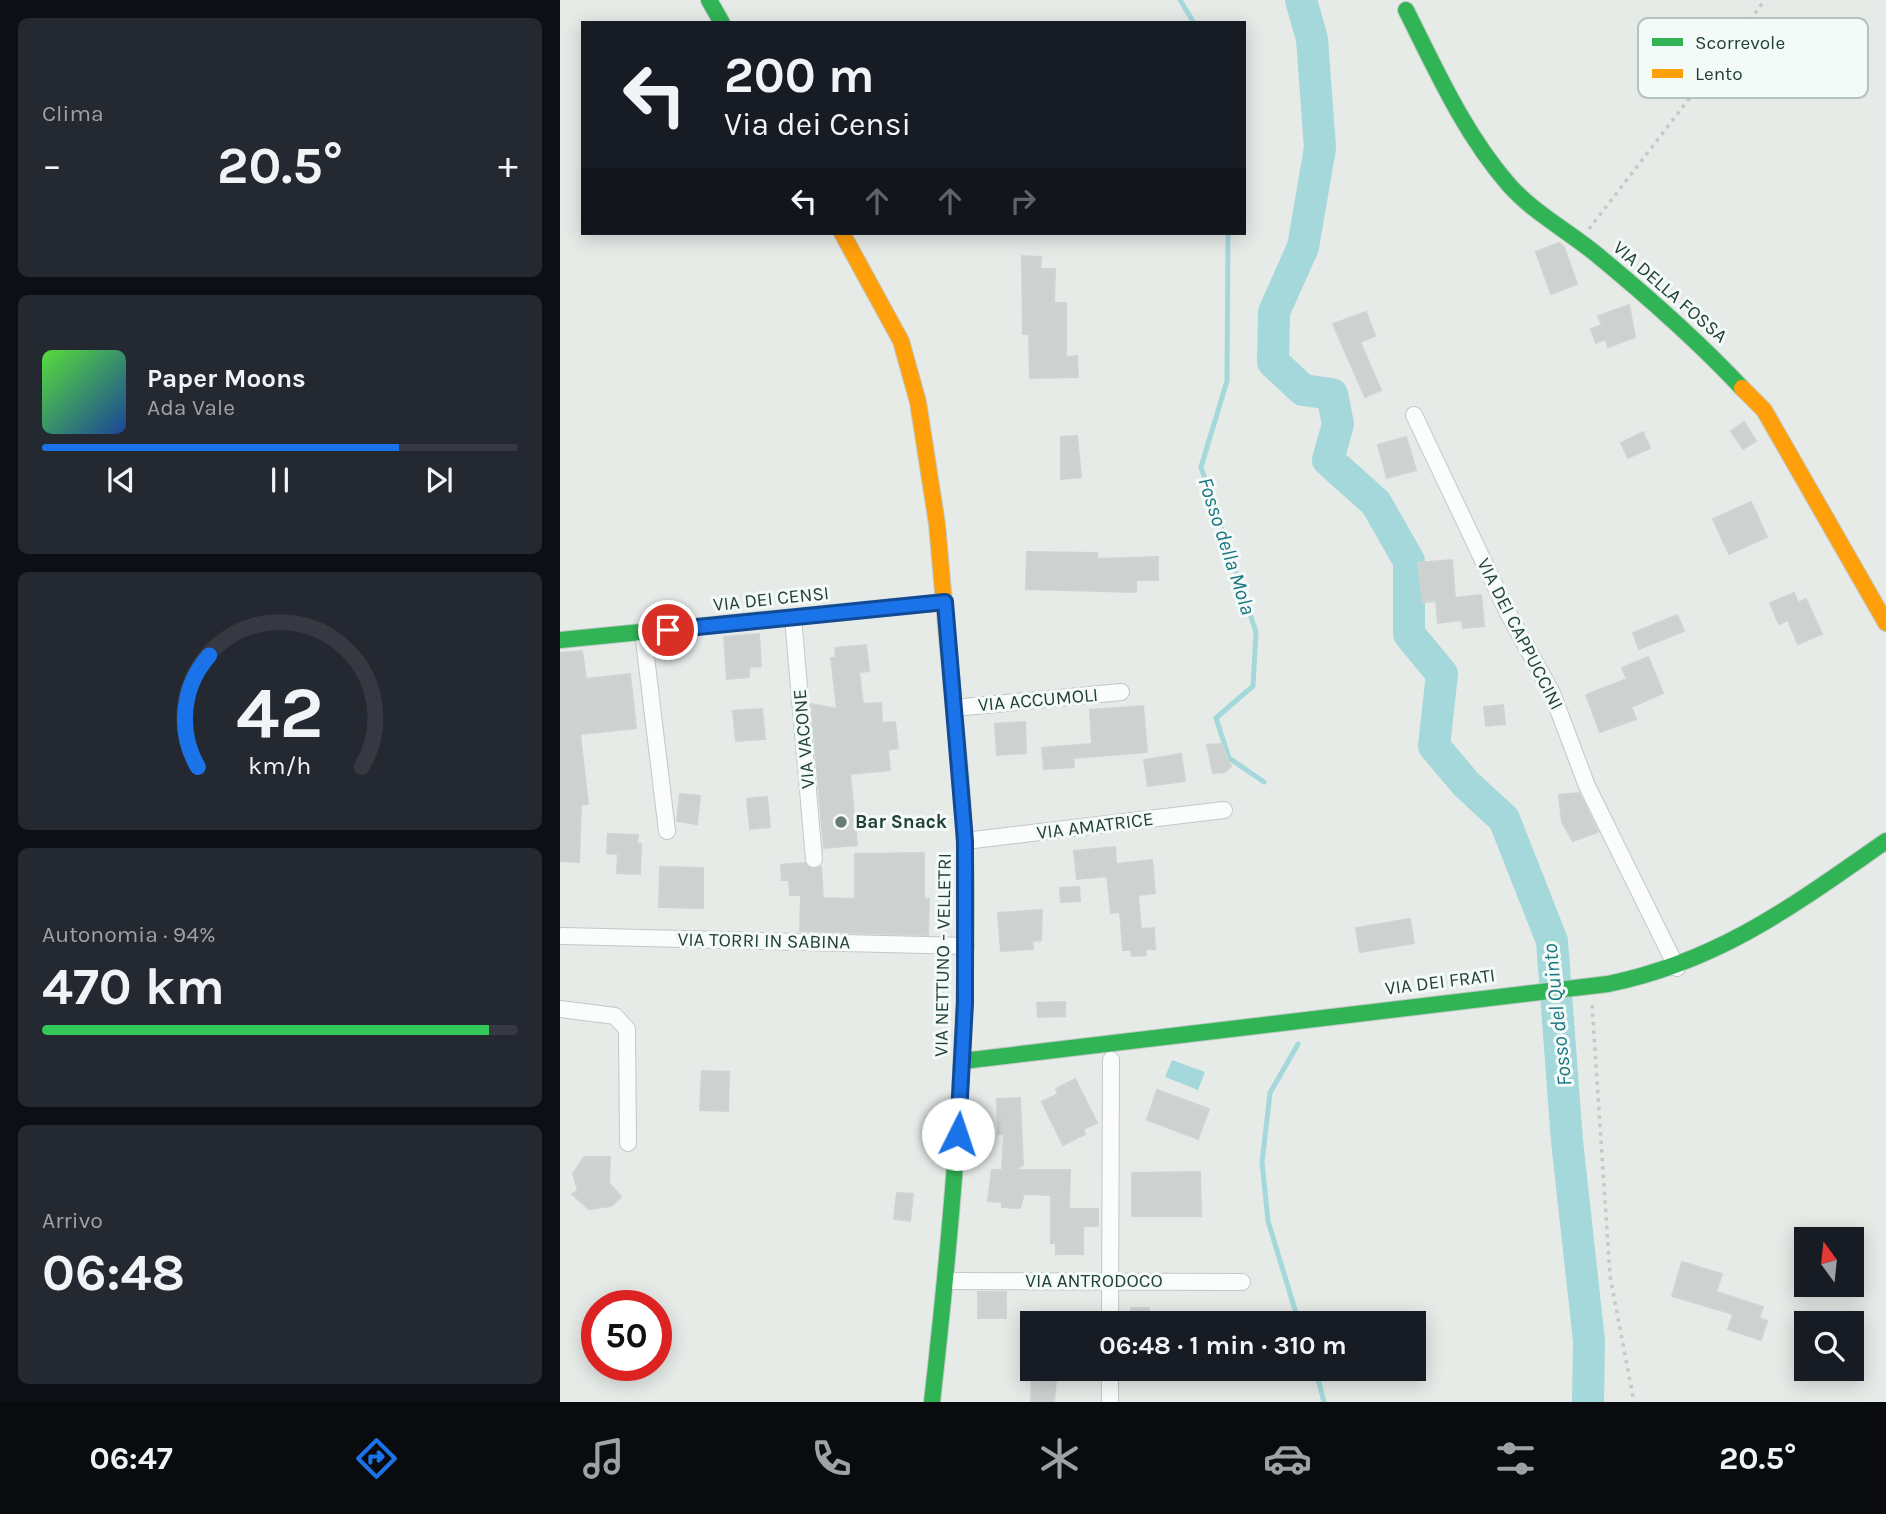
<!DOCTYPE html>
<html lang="it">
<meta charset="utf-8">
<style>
body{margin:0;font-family:Karla,sans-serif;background:#242831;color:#f1f3f6;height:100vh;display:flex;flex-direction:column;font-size:26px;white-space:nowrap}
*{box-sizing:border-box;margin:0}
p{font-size:23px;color:#9ea1a6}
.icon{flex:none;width:38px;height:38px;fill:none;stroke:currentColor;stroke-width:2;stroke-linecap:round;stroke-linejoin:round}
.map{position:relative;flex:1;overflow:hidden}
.drawer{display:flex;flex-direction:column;gap:18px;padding:18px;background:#0d0f14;width:560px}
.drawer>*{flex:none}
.hud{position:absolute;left:21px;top:21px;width:665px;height:214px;border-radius:0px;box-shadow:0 4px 18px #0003;background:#171b24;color:#f1f3f6;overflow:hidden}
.needle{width:46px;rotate:345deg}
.tools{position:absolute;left:1234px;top:1227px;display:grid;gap:14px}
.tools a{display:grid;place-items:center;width:70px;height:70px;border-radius:0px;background:#171b24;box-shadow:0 4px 18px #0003;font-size:35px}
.speed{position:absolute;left:21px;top:1290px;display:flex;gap:14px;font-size:35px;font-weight:700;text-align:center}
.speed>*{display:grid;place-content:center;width:91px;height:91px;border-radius:50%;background:#171b24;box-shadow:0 4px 18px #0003;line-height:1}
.speed .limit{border:10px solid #d22;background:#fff;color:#111}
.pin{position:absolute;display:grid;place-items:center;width:60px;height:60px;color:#fff;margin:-30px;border:4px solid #fff;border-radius:50%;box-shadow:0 2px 7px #0007}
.me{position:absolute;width:77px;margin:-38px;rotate:4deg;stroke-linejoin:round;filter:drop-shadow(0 0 5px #0008)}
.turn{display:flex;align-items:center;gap:24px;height:147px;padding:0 28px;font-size:32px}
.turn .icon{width:91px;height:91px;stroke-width:2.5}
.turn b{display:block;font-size:49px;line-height:60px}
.lanes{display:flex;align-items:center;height:66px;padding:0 28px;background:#0003;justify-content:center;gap:35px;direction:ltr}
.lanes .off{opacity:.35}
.big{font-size:52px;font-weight:700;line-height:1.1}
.drawer .tile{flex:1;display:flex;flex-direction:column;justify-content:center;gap:10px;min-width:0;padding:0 24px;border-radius:10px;background:#242831}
.drawer .dial{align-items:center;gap:0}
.dial svg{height:182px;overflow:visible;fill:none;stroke:#363941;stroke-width:7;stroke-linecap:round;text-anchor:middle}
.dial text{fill:#f1f3f6;stroke:none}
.song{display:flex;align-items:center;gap:21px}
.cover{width:84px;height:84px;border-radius:10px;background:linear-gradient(135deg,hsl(110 70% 55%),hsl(220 70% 35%))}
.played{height:7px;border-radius:4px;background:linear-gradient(90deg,#1a73e8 75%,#363941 75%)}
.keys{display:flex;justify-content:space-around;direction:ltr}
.heat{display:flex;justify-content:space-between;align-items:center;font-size:38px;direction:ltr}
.charge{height:10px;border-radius:5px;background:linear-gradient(90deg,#34c759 94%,#363941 0)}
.trip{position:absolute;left:460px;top:1311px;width:406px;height:70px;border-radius:0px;background:#171b24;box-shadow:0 4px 18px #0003;font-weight:700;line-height:70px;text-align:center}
.dock{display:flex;height:112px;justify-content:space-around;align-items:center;background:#090b0e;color:#9ea1a6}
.dock .icon{width:49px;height:49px}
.dock .current{color:#1a73e8}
.dock b{font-size:32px;color:#f1f3f6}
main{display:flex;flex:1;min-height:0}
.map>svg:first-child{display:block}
</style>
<main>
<section class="drawer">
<div class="tile"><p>Clima</p>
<div class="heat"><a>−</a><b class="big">20.5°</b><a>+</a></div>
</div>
<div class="tile">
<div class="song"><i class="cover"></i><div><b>Paper Moons</b><p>Ada Vale</p></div></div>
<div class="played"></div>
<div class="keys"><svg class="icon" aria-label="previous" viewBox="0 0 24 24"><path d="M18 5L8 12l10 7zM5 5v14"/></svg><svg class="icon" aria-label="pause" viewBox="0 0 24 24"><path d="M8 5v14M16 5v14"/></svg><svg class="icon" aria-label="next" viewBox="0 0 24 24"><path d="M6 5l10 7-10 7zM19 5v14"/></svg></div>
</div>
<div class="tile dial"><svg viewBox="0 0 100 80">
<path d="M14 69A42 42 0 1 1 86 69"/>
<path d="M14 69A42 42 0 0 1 19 20" stroke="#1a73e8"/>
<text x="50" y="56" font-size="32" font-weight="700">42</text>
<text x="50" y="72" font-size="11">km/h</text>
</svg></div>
<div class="tile"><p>Autonomia · 94%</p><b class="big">470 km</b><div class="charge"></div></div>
<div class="tile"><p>Arrivo</p><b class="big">06:48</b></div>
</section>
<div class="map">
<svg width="1326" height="1402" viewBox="0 0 1326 1402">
<rect width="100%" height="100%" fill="#e6ebe8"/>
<!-- water -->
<polygon fill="#a5d8db" points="612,1060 645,1072 638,1090 605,1077"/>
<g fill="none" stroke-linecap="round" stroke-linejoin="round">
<!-- stream -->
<g stroke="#a5d8db" stroke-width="5">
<polyline points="620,0 634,23"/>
<polyline points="668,233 667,381 641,467 696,632 693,686 656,718 669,758 704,782"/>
<polyline points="738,1044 710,1093 702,1162 708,1221 739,1323"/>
<polyline points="755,1368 764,1402"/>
</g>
<!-- river -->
<polyline stroke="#a5d8db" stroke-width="32" points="741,0 752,39 760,148 743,247 714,312 713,362 743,390 772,394 778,424 768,460 816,503 849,561 849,634 882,674 874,746 906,784 944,819 992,941 1007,1141 1029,1341 1028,1402"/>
</g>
<!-- building -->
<g fill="#cdd2d0" stroke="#ced4d1" stroke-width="2">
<polygon points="999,243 1004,247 1017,284 991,294 976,252"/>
<polygon points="462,256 481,257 480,269 495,269 494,303 506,303 506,357 517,356 518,377 470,378 469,334 463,334"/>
<polygon points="1069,305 1075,337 1048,347 1046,339 1036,343 1031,329 1042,325 1038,316"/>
<polygon points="806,312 815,336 800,342 821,390 805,397 773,324"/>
<polygon points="1184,422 1196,441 1183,449 1171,431"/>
<polygon points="1083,432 1090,448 1068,458 1061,443"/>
<polygon points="517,436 521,477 501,479 501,437"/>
<polygon points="846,437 856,470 827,478 818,445"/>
<polygon points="1191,502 1207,537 1169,554 1153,519"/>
<polygon points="467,552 537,553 537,559 598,557 598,580 576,580 576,592 466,589"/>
<polygon points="892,560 895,598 921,595 924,626 903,628 902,620 878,623 876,601 863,602 858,563"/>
<polygon points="1234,593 1238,603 1246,599 1262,634 1238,644 1228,620 1219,624 1210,603"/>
<polygon points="1117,615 1124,631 1079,649 1073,633"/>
<polygon points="199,634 201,666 189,667 189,677 167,679 164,637"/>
<polygon points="306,645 309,671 299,672 303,704 321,703 322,723 335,722 338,748 328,750 330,770 290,774 297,845 264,848 251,704 277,709 271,658 276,658 275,648"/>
<polygon points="22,651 26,679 70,674 76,728 20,734 28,804 21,804 19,862 0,861 0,653"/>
<polygon points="1088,657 1103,693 1071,707 1076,719 1040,732 1026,695 1067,679 1062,668"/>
<polygon points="943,705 945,724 926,726 924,707"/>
<polygon points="583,706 587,752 513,758 514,767 484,769 482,748 532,744 530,710"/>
<polygon points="202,709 205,739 176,741 173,711"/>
<polygon points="465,722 466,753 437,755 435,724"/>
<polygon points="661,744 671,766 665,772 653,773 647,745"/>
<polygon points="621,754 625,781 588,786 584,760"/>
<polygon points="1019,793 1038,832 1013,841 1002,822 999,795"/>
<polygon points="120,794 140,796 137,824 117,821"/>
<polygon points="207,797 210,827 190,829 187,799"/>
<polygon points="48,834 78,835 77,844 81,844 80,874 57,873 58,854 47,853"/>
<polygon points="555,847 556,864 592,860 595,893 578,895 581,929 594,928 595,949 585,949 586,955 572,956 571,950 563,950 560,912 551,913 547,876 517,879 514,851"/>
<polygon points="364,853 364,899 369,899 368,935 240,931 241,895 230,895 229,880 222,880 221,865 245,863 254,869 261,867 263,898 295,899 295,854"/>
<polygon points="100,867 143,868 143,908 99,907"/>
<polygon points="519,887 520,901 501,902 500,888"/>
<polygon points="482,910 481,940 472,941 473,949 441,951 438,913"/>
<polygon points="850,919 854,943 800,952 796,928"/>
<polygon points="505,1002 505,1016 478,1017 477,1003"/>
<polygon points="142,1071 169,1072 168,1111 140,1110"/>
<polygon points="515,1079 537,1123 523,1129 525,1134 503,1145 482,1102 498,1094 496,1089"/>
<polygon points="597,1090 649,1109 638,1139 587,1120"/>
<polygon points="460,1098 463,1165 454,1170 510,1170 509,1209 538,1209 538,1226 523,1226 523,1254 496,1254 496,1243 491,1243 491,1195 464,1194 460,1208 442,1207 442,1202 428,1201 432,1170 442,1170 444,1134 438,1134 437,1099"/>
<polygon points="24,1157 50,1157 49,1183 61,1197 51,1206 29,1209 12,1194 18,1190 13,1174"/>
<polygon points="640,1172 641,1216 572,1216 572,1173"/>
<polygon points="337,1193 353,1194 350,1221 334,1219"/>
<polygon points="1122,1262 1162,1274 1156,1292 1203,1307 1199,1318 1207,1321 1201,1340 1168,1329 1173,1315 1170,1313 1112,1296"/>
<rect x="418" y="1292" width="28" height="26"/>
<polygon points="571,1308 589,1308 589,1323 570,1323"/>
<polygon points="472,1368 497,1368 494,1402 471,1402"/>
</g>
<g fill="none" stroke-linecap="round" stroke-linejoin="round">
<!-- street casing -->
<g stroke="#c3c8c5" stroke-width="18">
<g id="street">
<polyline points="854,415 948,613 992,693 1027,786 1117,968"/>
<polyline points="233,618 254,859"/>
<polyline points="83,632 107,831"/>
<polyline points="394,708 561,692"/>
<polyline points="405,841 664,810"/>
<polyline points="3,936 406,946"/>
<polyline points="0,1009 55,1016 67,1029 68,1143"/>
<polyline points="386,1281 682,1282"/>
<polyline points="550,1323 551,1060"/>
<polyline points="550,1402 550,1368"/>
</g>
</g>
<!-- fast casing -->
<g stroke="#c1c9c5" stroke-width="18">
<g id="fast">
<polyline points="149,0 162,23"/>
<path d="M846,10C876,70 904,133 949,185C974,213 1008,231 1036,254C1087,296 1137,340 1182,388"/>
<polyline points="0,640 385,602"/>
<path d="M403,1061L1048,984C1160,961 1234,905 1326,841"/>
<path d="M372,1402C391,1234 406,1065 406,896C406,809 395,723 387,637"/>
</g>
</g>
<!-- slow casing -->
<g stroke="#c1c9c5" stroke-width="18">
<g id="slow">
<polyline points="282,233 341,341 358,402 377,524 387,637"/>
<polyline points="1182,388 1204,410 1326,623"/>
</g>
</g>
<!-- path -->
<g stroke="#c2cbc6" stroke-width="3.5" stroke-dasharray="3.5 5" stroke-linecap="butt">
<polyline points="1029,229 1205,0"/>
<polyline points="1032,1005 1050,1276 1074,1402"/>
</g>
<!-- street -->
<use href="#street" stroke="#fbfcfc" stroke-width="16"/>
<!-- fast -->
<use href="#fast" stroke="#30b455" stroke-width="16"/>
<!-- slow -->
<use href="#slow" stroke="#ff9f0a" stroke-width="16"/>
</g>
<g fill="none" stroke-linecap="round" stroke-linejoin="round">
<!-- route casing -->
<g stroke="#114b97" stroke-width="18">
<polyline id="route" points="108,630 385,602 405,841 405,1003 398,1134"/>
</g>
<!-- route -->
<use href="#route" stroke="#1a73e8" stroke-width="12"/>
</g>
<!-- markers -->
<circle fill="#677c74" stroke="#f4faf7" stroke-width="2.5" cx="281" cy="822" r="7"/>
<g text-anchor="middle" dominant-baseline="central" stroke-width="6" stroke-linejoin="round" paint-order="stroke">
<!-- street labels -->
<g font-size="19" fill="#224136" stroke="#f4faf7">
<text transform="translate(1110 292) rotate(41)">VIA DELLA FOSSA</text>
<text transform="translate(211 599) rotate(-6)">VIA DEI CENSI</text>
<text transform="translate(960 634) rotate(63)">VIA DEI CAPPUCCINI</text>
<text transform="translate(478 700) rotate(-5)">VIA ACCUMOLI</text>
<text transform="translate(244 739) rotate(-95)">VIA VACONE</text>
<text transform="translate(535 826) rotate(-7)">VIA AMATRICE</text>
<text transform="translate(204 941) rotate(1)">VIA TORRI IN SABINA</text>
<text transform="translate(383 955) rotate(-89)">VIA NETTUNO - VELLETRI</text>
<text transform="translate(880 982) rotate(-7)">VIA DEI FRATI</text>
<text x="534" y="1281">VIA ANTRODOCO</text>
</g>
<!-- poi labels -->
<g font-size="19" font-weight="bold" fill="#224136" stroke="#f4faf7" text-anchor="start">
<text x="295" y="822">Bar Snack</text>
</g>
<!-- water labels -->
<g font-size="21" font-style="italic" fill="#187781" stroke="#f4faf7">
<text transform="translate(667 546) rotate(72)">Fosso della Mola</text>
<text transform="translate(997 1015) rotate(-96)">Fosso del Quinto</text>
</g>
</g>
<!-- legend -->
<rect x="1078" y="18" width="230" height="80" rx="10" fill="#f4faf7" stroke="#b5c2bd" stroke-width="2"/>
<rect x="1092" y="38" width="31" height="8" fill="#30b455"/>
<rect x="1092" y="69" width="31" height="9" fill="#ff9f0a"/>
<g font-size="19" fill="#224136">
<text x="1135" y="49">Scorrevole</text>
<text x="1135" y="80">Lento</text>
</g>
</svg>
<div class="tools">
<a><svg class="needle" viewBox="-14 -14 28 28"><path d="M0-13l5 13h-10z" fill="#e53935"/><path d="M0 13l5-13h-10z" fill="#9ea1a6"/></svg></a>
<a><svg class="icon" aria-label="search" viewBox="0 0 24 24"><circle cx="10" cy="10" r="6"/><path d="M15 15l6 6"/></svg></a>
</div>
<div class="speed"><div class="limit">50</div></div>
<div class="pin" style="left:108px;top:630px;background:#d93025"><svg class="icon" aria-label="arrive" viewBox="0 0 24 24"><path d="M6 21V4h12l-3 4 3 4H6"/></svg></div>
<svg class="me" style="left:398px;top:1134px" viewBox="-20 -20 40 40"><circle r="19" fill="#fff"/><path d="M0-13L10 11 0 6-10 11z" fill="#1a73e8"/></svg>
<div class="trip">06:48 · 1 min · 310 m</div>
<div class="hud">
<div class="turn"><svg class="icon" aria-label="left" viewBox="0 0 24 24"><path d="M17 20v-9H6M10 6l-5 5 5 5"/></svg><div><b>200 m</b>Via dei Censi</div></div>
<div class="lanes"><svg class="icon" aria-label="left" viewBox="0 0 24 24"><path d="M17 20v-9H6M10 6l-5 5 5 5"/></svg><svg class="icon off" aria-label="ahead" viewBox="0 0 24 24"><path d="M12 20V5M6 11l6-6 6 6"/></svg><svg class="icon off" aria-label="ahead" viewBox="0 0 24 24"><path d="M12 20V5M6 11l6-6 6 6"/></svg><svg class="icon off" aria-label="right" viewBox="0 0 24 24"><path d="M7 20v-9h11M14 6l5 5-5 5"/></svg></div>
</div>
</div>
</main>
<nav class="dock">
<b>06:47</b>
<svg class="icon current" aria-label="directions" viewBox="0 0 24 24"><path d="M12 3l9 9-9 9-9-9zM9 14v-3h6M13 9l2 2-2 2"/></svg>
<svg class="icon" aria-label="music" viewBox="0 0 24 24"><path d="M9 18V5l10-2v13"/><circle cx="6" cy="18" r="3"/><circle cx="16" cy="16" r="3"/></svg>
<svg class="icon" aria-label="phone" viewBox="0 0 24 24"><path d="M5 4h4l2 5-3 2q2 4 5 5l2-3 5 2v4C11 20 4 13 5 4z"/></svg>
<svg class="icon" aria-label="climate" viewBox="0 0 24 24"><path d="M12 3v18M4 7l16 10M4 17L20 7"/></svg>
<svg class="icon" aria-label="car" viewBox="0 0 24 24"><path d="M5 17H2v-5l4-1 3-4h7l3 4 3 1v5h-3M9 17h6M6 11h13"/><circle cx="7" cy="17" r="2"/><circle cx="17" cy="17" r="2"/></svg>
<svg class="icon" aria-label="filters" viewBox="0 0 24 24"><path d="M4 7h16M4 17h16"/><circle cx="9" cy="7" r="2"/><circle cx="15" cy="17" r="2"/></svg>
<b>20.5°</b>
</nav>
